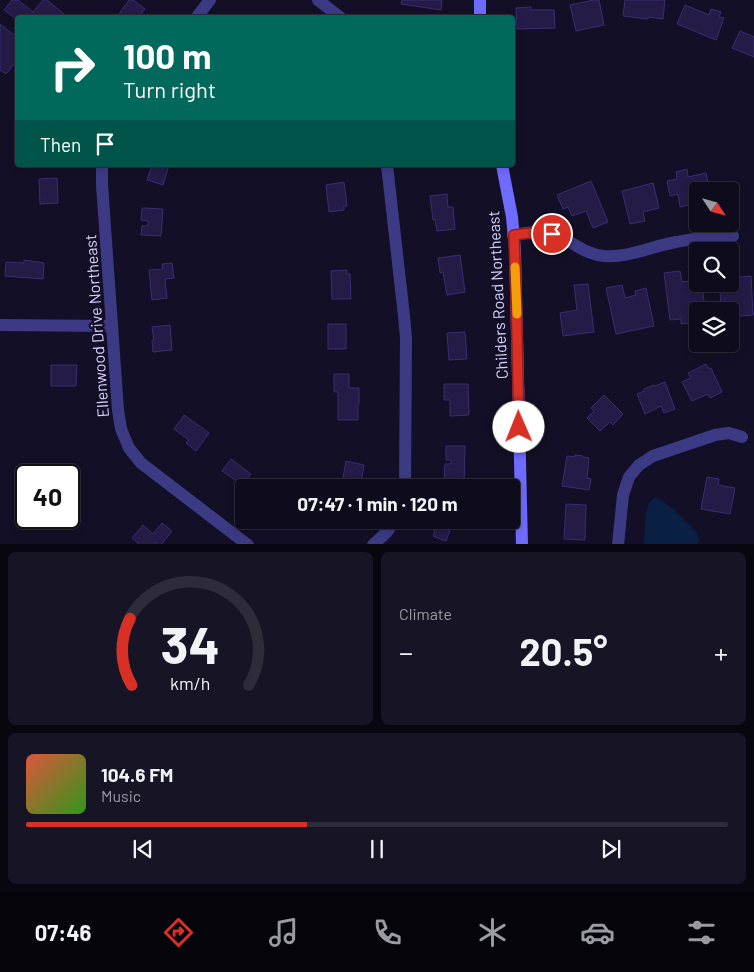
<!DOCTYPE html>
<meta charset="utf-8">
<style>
body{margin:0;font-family:Barlow,sans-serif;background:#171425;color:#f1f3f6;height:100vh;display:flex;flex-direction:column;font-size:19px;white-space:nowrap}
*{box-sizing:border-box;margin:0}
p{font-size:16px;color:#9b9ba3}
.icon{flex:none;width:28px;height:28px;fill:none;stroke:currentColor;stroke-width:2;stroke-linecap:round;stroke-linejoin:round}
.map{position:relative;height:544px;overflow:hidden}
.drawer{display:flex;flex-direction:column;gap:8px;padding:8px;background:#08060f;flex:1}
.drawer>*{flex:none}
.guide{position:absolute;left:15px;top:15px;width:500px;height:152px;border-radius:5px;box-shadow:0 2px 8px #0003,0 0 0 1px #2e2b3b;background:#00695c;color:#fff;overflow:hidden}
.needle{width:32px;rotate:126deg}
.controls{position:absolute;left:689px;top:182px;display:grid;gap:10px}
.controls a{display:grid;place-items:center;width:50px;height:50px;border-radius:5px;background:#0e0b1c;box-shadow:0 2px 8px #0003,0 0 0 1px #2e2b3b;font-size:25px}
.speed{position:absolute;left:15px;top:464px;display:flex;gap:10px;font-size:25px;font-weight:700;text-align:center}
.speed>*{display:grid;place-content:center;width:65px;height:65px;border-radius:50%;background:#0e0b1c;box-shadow:0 2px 8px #0003,0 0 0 1px #2e2b3b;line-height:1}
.speed .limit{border:2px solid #111;border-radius:8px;background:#fff;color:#111}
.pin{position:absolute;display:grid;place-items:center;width:42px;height:42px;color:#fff;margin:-21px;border:2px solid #fff;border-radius:50%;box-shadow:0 1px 5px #0007}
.me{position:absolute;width:55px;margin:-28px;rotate:359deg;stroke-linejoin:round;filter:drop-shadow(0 0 4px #0008)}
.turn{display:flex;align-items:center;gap:18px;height:105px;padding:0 25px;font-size:22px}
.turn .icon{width:65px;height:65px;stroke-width:2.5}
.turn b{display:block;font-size:35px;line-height:42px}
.then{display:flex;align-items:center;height:48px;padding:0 25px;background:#0003;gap:10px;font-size:19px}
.big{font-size:38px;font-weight:700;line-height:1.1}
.drawer .widget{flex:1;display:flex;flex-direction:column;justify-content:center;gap:8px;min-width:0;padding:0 18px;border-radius:8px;background:#171425}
.drawer .dial{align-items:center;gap:0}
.dial svg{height:130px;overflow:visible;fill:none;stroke:#2e2b3b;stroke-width:7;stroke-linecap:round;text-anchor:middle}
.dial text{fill:#f1f3f6;stroke:none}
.song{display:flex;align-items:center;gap:15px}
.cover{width:60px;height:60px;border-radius:8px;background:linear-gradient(135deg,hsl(10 70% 55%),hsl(110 70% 35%))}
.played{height:5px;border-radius:2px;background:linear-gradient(90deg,#d93025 40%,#2e2b3b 40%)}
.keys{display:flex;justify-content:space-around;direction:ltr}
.heat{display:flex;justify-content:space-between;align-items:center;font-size:28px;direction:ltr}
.drawer .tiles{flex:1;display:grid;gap:8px;grid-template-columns:1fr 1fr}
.widget:last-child{grid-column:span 2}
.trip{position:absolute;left:235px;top:479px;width:285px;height:50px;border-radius:5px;background:#0e0b1c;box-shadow:0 2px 8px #0003,0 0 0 1px #2e2b3b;font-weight:700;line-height:50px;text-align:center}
.dock{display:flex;height:80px;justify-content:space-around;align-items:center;background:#06040b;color:#9b9ba3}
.dock .icon{width:35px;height:35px}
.dock .on{color:#d93025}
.dock b{font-size:22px;color:#f1f3f6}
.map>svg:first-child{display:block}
</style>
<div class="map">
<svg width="754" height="545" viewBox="0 0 754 545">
<rect width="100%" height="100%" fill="#130f26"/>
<!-- water -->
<polygon fill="#0a1f44" points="656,497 671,507 697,533 699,541 697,544 644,544 646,512 649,503"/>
<!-- building -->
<g fill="#241b47" stroke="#3b2d73">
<polygon points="12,0 18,0 33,12 43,0 47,0 64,14 61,18 18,18 18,20 4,10"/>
<polygon points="129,0 133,0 145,9 138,18 116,18"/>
<polygon points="402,0 442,0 441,10 401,4"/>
<polygon points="594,0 599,0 604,25 576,31 570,5"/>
<polygon points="625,0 665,0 663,19 648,17 648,19 623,16"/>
<polygon points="685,5 709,15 711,9 721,12 719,17 724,18 716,40 677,24"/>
<polygon points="531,7 531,10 554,10 555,28 517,29 516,8"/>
<polygon points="0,24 18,38 18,60 6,74 0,70"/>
<polygon points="740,31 754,37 754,57 732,48"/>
<polygon points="152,165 169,165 163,185 147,180"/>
<polygon points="687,169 688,177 706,173 710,191 698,191 698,203 680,207 678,194 670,196 667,181 677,179 676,172"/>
<polygon points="57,178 58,203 40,204 39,179"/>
<polygon points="591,181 608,222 593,228 586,211 572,216 568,207 563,209 557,195"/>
<polygon points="344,182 347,206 344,206 344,210 329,212 326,185"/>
<polygon points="653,183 659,208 643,212 645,221 630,224 622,191"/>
<polygon points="447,194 448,207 453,207 455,229 437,231 435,219 433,220 430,196"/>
<polygon points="142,208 163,209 161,236 141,235 142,226 148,226 148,221 141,220"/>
<polygon points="460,255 465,292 447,295 443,272 440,273 438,258"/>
<polygon points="24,260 44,263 43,279 5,276 6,262 24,263"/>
<polygon points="172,263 174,278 165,279 167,298 152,300 149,270 163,269 162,264"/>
<polygon points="347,270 347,274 350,274 351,299 332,299 331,271"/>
<polygon points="680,271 682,282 698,280 698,284 702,284 705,311 698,311 698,318 693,318 693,323 681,324 681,319 670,320 664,273"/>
<polygon points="751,276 753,315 730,317 730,311 721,311 720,288 726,288 726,284 730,284 730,278"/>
<polygon points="588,284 594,332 563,336 560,313 577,310 574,285"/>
<polygon points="622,285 625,298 636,295 635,291 646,288 654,326 616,334 606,288"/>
<rect x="328" y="324" width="18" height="25"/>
<polygon points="170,325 172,350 153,352 152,340 154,340 152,327"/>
<polygon points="465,332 467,359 449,360 447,333"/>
<polygon points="706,364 709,369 711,368 722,392 710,398 708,394 692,401 682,382 691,378 688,373"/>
<polygon points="51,365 77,365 76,386 51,386"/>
<polygon points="334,374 349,374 349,388 359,388 359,404 358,404 358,420 338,420 338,392 334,392"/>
<polygon points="665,382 675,409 664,413 661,406 645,414 637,394 644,391 644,389 654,385 655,386"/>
<polygon points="444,384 468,384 469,415 450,416 450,400 444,400"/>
<polygon points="604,395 623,414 613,425 610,422 600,431 587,418 594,411 591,408"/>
<polygon points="184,415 209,433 196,451 186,443 189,440 174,429"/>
<polygon points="446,446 465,446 464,488 451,488 451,482 444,482 445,464 451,464 451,460 446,460"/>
<polygon points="575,455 583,456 583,457 589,458 587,478 591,479 589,490 562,486 567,456 575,457"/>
<polygon points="231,459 251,474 242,485 222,471"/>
<polygon points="346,461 364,465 360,488 341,488"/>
<polygon points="707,477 719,479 718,485 735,488 730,514 701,509"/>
<polygon points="69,494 78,502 69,512"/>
<polygon points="566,504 586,505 585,540 564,539"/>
<polygon points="281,520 298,520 292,528"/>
<polygon points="437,520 454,520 446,541 433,536 435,531 433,530"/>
<polygon points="162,523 172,531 161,545 158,545 155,542 153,545 140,545 132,538 143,525 153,534"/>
</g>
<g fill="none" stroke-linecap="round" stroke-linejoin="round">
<!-- street -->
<g stroke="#3d3a85" stroke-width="12">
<polyline points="318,0 341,18"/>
<polyline points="196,18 210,0"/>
<polyline points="102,165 102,185 118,410 121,429 129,448 141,463 248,545"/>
<polyline points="387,165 404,316 406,338 405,488"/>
<path d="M513,235C526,233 539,230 552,234C571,239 584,255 604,256C629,258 652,246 676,242C695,238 714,237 733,236"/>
<polyline points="0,325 111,326"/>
<polyline points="373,545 387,532 395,520"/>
<polyline points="618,545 623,495 629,477 639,465 653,456 715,435 729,433 742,437"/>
</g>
<!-- secondary -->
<g stroke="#6f6bff" stroke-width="12">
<polyline points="480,0 480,18"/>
<polyline points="502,165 512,217 515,250 522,545"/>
</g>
</g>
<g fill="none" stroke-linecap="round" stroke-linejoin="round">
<!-- route casing -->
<g stroke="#8d1f18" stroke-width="12">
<polyline id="route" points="519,427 516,293 514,235 539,232 552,234"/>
</g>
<!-- route -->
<use href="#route" stroke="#d93025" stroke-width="9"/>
<!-- slow -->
<polyline stroke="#f59e0b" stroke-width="9" points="515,267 517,314"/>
</g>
<g text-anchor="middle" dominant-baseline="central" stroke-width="5" stroke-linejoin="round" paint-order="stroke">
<!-- street labels -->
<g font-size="16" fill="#d9d4ff" stroke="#130f26">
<text transform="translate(497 295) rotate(-93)">Childers Road Northeast</text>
<text transform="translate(96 326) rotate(-94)">Ellenwood Drive Northeast</text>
</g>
</g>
</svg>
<div class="controls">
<a><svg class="needle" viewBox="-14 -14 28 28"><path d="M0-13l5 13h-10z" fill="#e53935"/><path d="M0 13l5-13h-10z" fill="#9b9ba3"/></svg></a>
<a><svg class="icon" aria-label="search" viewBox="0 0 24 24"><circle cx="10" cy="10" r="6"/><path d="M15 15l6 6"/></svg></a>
<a><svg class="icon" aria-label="layers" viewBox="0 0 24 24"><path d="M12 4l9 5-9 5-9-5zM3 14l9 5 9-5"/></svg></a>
</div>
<div class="speed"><div class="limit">40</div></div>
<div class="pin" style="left:552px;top:234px;background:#d93025"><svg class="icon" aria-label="arrive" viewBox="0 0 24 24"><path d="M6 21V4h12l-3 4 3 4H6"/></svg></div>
<svg class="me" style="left:519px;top:427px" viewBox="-20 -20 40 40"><circle r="19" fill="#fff"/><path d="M0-13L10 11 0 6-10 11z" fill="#d93025"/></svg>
<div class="trip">07:47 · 1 min · 120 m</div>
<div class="guide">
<div class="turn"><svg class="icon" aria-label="right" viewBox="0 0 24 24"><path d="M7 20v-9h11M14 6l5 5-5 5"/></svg><div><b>100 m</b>Turn right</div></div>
<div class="then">Then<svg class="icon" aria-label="arrive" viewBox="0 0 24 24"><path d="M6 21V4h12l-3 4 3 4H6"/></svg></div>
</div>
</div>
<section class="drawer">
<div class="tiles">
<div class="widget dial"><svg viewBox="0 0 100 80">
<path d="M14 69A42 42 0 1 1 86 69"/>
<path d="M14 69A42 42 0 0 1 13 28" stroke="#d93025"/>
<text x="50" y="56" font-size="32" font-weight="700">34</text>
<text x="50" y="72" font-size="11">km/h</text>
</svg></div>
<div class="widget"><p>Climate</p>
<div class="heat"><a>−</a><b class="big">20.5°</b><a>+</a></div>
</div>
<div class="widget">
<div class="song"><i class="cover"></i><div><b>104.6 FM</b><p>Music</p></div></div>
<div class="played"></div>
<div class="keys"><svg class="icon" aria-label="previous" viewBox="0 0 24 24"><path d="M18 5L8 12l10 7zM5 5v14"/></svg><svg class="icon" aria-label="pause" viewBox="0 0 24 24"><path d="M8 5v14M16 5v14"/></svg><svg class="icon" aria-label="next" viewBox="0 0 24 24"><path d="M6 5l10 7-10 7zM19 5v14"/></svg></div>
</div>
</div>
</section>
<nav class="dock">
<b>07:46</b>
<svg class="icon on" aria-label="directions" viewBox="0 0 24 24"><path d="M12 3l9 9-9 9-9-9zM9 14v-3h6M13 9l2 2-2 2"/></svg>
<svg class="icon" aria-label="music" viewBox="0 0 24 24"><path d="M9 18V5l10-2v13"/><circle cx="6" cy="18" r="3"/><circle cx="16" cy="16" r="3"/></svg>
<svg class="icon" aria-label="phone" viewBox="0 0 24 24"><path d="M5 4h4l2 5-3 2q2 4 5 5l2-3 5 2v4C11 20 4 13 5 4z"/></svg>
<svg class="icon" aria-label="climate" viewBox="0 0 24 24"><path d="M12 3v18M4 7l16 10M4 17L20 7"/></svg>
<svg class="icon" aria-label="car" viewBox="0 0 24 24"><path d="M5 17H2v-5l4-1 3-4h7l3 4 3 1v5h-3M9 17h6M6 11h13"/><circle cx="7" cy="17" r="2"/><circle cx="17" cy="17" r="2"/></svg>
<svg class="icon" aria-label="filters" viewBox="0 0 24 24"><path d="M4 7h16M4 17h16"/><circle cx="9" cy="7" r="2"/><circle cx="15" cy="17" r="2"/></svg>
</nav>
